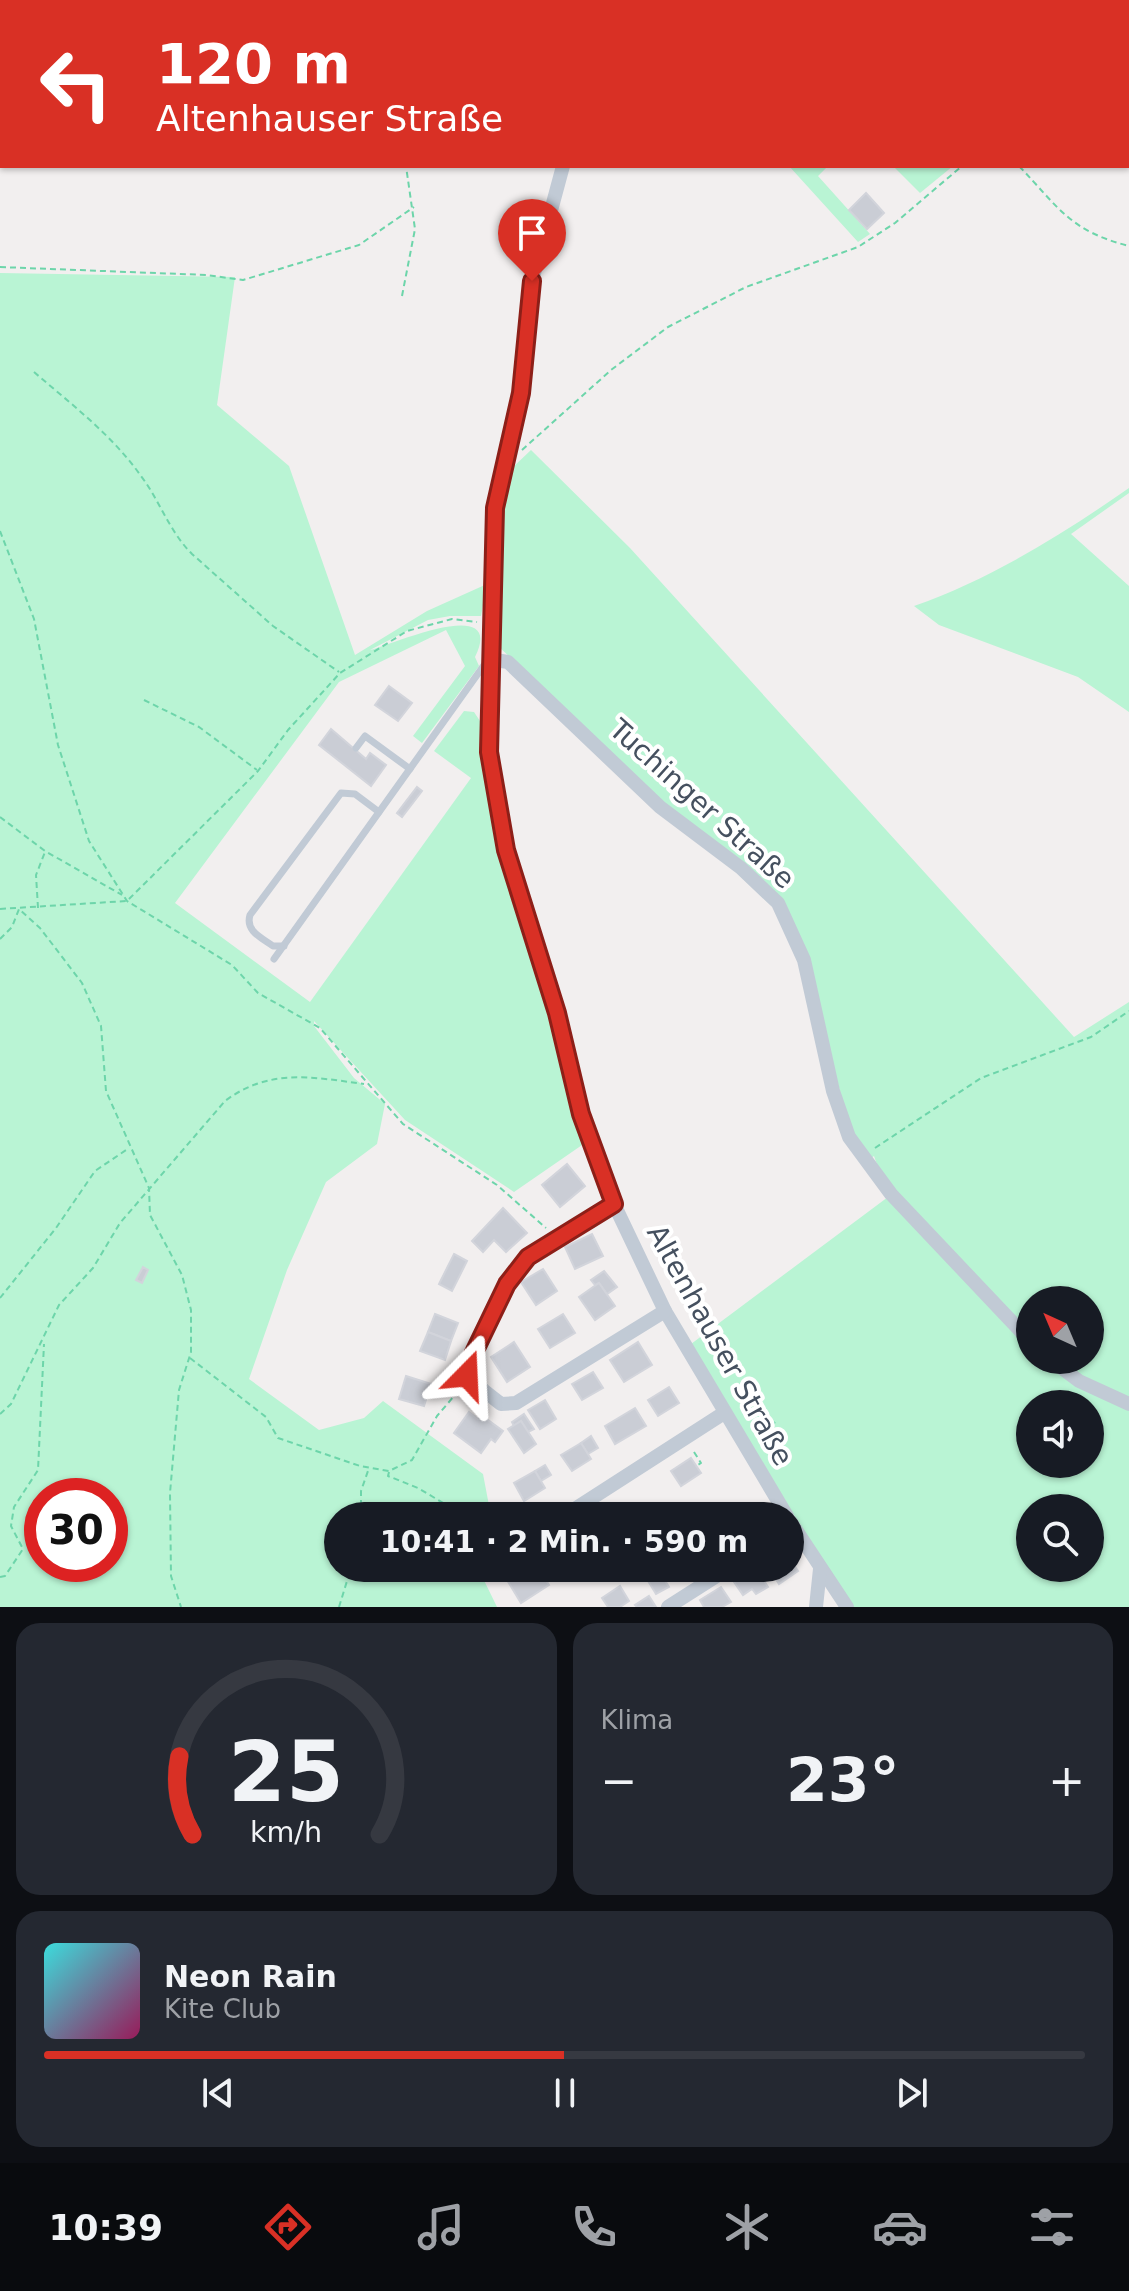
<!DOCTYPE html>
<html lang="de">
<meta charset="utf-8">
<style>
body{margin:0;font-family:"DejaVu Sans",sans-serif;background:#242831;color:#f1f3f6;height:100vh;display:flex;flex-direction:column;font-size:30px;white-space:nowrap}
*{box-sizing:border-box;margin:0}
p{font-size:26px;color:#9ea1a6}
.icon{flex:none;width:44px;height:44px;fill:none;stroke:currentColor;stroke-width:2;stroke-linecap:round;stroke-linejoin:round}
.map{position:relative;height:1607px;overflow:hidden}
.sheet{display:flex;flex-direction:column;gap:16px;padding:16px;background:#0d0f14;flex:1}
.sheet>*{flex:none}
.banner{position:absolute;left:0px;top:0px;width:1130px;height:168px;box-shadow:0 2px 6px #0004;background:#d93025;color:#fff;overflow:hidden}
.needle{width:52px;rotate:316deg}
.tools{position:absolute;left:1016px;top:1286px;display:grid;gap:16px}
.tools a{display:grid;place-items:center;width:88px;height:88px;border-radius:50%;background:#171b24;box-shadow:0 2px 6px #0004;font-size:40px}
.speed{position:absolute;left:24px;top:1478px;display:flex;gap:16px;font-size:40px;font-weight:700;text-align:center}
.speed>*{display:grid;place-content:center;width:104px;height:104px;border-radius:50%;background:#171b24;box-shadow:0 2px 6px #0004;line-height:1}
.speed .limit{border:12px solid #d22;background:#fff;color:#111}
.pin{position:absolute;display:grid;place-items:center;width:68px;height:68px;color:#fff;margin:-82px -34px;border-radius:50% 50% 50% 0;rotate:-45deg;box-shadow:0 0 8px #0007}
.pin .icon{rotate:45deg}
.me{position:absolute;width:88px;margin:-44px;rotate:21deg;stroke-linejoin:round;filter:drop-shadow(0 0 6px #0008)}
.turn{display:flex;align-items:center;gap:28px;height:168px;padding:0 24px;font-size:36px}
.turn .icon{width:104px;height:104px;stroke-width:2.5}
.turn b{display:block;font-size:56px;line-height:68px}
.big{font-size:60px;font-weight:700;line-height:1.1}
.sheet .widget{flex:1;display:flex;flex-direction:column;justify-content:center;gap:12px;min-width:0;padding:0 28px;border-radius:24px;background:#242831}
.sheet .dial{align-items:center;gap:0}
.dial svg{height:208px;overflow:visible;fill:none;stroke:#363941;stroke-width:7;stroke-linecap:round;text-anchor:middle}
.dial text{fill:#f1f3f6;stroke:none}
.song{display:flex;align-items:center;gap:24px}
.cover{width:96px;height:96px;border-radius:12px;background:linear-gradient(135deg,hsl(180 70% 55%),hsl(330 70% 35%))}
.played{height:8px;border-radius:4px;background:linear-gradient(90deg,#d93025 50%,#363941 50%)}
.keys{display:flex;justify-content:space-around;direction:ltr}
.heat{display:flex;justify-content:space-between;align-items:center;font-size:44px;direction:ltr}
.sheet .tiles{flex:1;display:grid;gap:16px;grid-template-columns:1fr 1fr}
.widget:last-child{grid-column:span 2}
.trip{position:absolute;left:324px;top:1502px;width:480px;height:80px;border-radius:40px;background:#171b24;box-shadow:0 2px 6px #0004;font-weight:700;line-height:80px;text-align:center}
.tab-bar{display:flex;height:128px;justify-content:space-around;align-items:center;background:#090b0e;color:#9ea1a6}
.tab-bar .icon{width:56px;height:56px}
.tab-bar .current{color:#d93025}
.tab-bar b{font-size:36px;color:#f1f3f6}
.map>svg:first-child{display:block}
</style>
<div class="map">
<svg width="1129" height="1607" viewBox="0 0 1129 1607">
<rect width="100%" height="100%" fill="#f2efef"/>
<!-- green -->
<g fill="#b9f4d4" fill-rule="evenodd">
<polygon points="680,0 1129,0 678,2"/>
<polygon points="789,166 828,166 818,176 870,234 858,242"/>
<polygon points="893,166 953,166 920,193"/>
<path d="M0,273L235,277L217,405L289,466L355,655L427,611L487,584L481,616H450L428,620L370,650C386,647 507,592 475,657L479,666L422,743L413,736L465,666L446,630L339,682L175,903L310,1002L471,778L434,751L464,711L474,712L480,721L499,848L538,969L585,1143L514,1192L405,1120L314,1021V1026L354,1078L385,1104L377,1144L326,1182L287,1270L249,1379L319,1430L364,1418L383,1401L483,1474L491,1516H338V1568H478L497,1607H0ZM42,1496H110V1564H42Z"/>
<path d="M531,450L630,548L1074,1037L1129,1002V1607H854L818,1555L691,1344L888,1197L1030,1346V1360H1090V1300H1030V1336C995,1299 886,1199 874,1156L867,1161L852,1136L797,930L496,644L501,514L510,470ZM1030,1404H1090V1464H1030ZM1030,1508H1090V1568H1030Z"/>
<path d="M1129,488V493L1071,534L1129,586V712L1078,677L939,625L914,606C991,579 1063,534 1129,488Z"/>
</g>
<!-- building -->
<g fill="#cacdd5" stroke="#d2d4db" stroke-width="2">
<polygon points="866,193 884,213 867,229 849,210"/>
<polygon points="389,686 412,703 398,721 375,705"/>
<polygon points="331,729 366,759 370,753 386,765 371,786 319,745"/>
<polygon points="417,787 422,791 402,817 397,813"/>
<polygon points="567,1164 585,1186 560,1207 542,1185"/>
<polygon points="503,1208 527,1233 506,1252 494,1240 483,1252 472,1241"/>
<polygon points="592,1234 603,1256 575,1269 565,1247"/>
<polygon points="454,1254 467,1261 452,1291 439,1284"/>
<polygon points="143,1267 148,1270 142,1283 136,1280"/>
<polygon points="543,1269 557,1291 536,1305 521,1282"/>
<polygon points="604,1271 617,1287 607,1294 599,1283 595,1285 591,1280"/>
<polygon points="599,1283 615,1306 595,1320 579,1297"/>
<polygon points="435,1314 458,1323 451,1341 428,1332"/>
<polygon points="563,1314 575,1333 550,1348 538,1329"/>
<polygon points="428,1332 451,1341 445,1360 420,1351"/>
<polygon points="514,1342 530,1367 507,1382 491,1357"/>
<polygon points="638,1342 652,1365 624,1382 610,1360"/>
<polygon points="593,1372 603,1388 582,1400 572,1384"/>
<polygon points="406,1376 431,1384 424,1406 399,1399"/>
<polygon points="669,1387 679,1403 658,1416 648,1400"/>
<polygon points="545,1400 556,1419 540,1429 528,1410"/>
<polygon points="635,1408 646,1426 615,1444 605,1426"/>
<polygon points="469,1412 478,1419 481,1415 503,1431 495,1442 491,1439 481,1453 454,1433"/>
<polygon points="524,1414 534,1429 528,1432 521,1421 514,1426 512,1422"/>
<polygon points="521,1421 536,1444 524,1453 508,1429"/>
<polygon points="591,1436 598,1448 588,1454 581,1443"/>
<polygon points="581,1443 591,1459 572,1471 561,1455"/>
<polygon points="691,1458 701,1473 681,1486 671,1471"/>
<polygon points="545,1465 551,1475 541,1481 535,1471"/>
<polygon points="535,1471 545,1488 524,1501 514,1483"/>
<polygon points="738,1506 743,1515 727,1516 725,1513"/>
<polygon points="756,1507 761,1516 741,1516 743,1515"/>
<polygon points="790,1559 798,1571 779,1584 769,1568 790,1568"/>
<polygon points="526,1568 538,1568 549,1585 521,1603 507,1580"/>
<polygon points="647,1568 681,1568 681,1569 664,1579 669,1587 656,1594 642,1571"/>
<polygon points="750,1568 756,1568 768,1587 756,1594 752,1589 743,1595 732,1579"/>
<polygon points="620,1586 629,1601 620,1607 608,1607 602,1598"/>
<polygon points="721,1587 731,1602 722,1607 704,1607 700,1600"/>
<polygon points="649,1596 656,1607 637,1607 635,1605"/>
</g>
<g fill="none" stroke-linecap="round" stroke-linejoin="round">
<!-- path -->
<g stroke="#6dd5aa" stroke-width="2" stroke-dasharray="6 4" stroke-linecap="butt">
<polyline points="244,2 254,2"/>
<polyline points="1128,8 1129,7"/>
<polyline points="0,28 2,29"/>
<path d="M1019,166C1059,208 1070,231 1129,246"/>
<polyline points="0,267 206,275 243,280 359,245 414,207"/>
<polyline points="402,296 415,229 406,166"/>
<path d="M34,372C71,404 112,435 141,476C160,501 169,531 192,554L273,626L339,672"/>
<polyline points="522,450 611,370 668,327 746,287 858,247 895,223 962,166"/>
<polyline points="0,531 34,619 58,745 89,841 127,901 232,965 258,993 320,1028 403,1124 497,1185 546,1228"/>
<polyline points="144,700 199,727 257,770"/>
<polyline points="0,817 45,851 122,895"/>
<polyline points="38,908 36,875 45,852"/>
<polyline points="0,909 127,901 258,771 288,730 340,673 407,631 452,619 477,622"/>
<polyline points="0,939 12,927 19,909 40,928 82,983 101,1026 106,1091 149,1188 150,1215 182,1275 191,1310 191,1352 179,1390 170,1493 171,1576 181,1607"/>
<polyline points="875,1148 981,1078 1091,1037 1129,1011"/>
<polyline points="0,1298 56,1228 95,1171 129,1148"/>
<polyline points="190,1358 266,1417 278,1438 360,1466 389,1471 412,1460 437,1416 461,1388"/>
<path d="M0,1414L11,1404L59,1305L93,1268L120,1223L225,1101C269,1068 312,1077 364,1084"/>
<polyline points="760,1440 775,1422"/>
<polyline points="694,1452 701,1463 696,1466"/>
<polyline points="389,1472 388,1476 418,1488 465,1516"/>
<polyline points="361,1516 361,1491 369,1468"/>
<polyline points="0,1577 5,1576 23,1549 11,1526 14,1507 38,1470 44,1344"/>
<polyline points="339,1607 351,1568"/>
</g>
<!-- service -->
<g stroke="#c1cad5" stroke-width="7">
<polyline points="356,748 365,736 410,769"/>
<path d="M284,946H273C262,938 245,931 250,915L341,793L355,794L379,812"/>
<polyline points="274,959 487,661"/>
</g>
<!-- minor -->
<g stroke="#c1cad5" stroke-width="14">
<polyline points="542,0 542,2"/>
<polyline points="563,166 532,281 521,393 495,508 488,699 489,752 500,825 557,1013 581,1114 614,1204 665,1311 787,1516"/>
<polyline points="489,659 508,662 660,807 741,868 778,903 804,960 833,1091 849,1137 891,1194 1030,1341"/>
<polyline points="614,1204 528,1257 507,1284 467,1367 469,1379 501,1404 516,1403 665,1311"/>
<polyline points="1051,1360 1079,1381 1129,1404"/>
<polyline points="564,1516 724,1413"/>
<polyline points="790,1521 847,1607"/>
<polyline points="668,1607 729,1568"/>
<polyline points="816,1607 820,1569"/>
</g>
</g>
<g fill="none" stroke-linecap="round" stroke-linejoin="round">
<!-- route casing -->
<g stroke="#8d1f18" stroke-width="20">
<polyline id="route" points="467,1375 467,1367 507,1284 528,1257 614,1204 581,1114 557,1013 506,850 489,752 495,508 521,393 532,281"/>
</g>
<!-- route -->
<use href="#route" stroke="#d93025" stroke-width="14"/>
</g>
<g text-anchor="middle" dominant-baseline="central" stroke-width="8" stroke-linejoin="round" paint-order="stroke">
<!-- street labels -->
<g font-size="28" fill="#45505f" stroke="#fff">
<text transform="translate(702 804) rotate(42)">Tuchinger Straße</text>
<text transform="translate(720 1345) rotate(61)">Altenhauser Straße</text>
</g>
</g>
</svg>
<div class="tools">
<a><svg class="needle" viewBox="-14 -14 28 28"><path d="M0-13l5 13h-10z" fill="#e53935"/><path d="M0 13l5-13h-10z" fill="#9ea1a6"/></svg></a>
<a><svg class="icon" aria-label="sound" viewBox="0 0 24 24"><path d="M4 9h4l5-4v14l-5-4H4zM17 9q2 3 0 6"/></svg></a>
<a><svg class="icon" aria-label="search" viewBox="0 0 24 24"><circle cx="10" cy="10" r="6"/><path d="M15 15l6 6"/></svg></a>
</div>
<div class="speed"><div class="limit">30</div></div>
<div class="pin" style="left:532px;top:281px;background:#d93025"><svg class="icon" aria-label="arrive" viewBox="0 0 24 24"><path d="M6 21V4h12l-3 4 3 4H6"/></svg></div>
<svg class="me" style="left:467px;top:1375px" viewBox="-20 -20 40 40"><path d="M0-17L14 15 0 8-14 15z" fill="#d93025" stroke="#fff" stroke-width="4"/></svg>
<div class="trip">10:41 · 2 Min. · 590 m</div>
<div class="banner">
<div class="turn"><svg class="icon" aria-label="left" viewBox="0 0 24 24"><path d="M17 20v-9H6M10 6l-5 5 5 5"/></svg><div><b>120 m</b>Altenhauser Straße</div></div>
</div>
</div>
<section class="sheet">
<div class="tiles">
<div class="widget dial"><svg viewBox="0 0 100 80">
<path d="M14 69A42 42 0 1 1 86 69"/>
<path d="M14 69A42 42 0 0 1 9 39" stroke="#d93025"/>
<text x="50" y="56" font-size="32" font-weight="700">25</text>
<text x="50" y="72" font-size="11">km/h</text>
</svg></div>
<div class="widget"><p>Klima</p>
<div class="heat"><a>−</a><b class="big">23°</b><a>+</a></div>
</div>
<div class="widget">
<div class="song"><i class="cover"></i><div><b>Neon Rain</b><p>Kite Club</p></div></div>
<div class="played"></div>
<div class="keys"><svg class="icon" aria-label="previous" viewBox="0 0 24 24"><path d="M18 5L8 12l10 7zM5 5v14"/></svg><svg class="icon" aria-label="pause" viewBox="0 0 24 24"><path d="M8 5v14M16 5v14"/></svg><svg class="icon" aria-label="next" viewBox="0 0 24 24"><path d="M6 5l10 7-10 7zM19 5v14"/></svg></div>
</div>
</div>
</section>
<nav class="tab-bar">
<b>10:39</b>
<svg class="icon current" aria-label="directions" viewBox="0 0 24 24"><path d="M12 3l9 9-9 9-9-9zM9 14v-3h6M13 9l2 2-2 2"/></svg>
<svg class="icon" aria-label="music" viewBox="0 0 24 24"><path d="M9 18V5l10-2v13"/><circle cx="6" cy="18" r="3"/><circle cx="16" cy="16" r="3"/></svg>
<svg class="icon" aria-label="phone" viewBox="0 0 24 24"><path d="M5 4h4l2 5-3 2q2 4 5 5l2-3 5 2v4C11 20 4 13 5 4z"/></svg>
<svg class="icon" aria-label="climate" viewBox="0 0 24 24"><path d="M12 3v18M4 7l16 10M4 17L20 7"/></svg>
<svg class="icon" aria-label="car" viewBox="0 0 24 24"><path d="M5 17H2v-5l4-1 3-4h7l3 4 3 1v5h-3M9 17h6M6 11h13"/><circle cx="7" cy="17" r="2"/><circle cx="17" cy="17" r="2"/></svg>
<svg class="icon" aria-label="filters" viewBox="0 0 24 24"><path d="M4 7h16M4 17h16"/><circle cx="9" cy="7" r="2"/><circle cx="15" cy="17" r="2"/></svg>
</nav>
